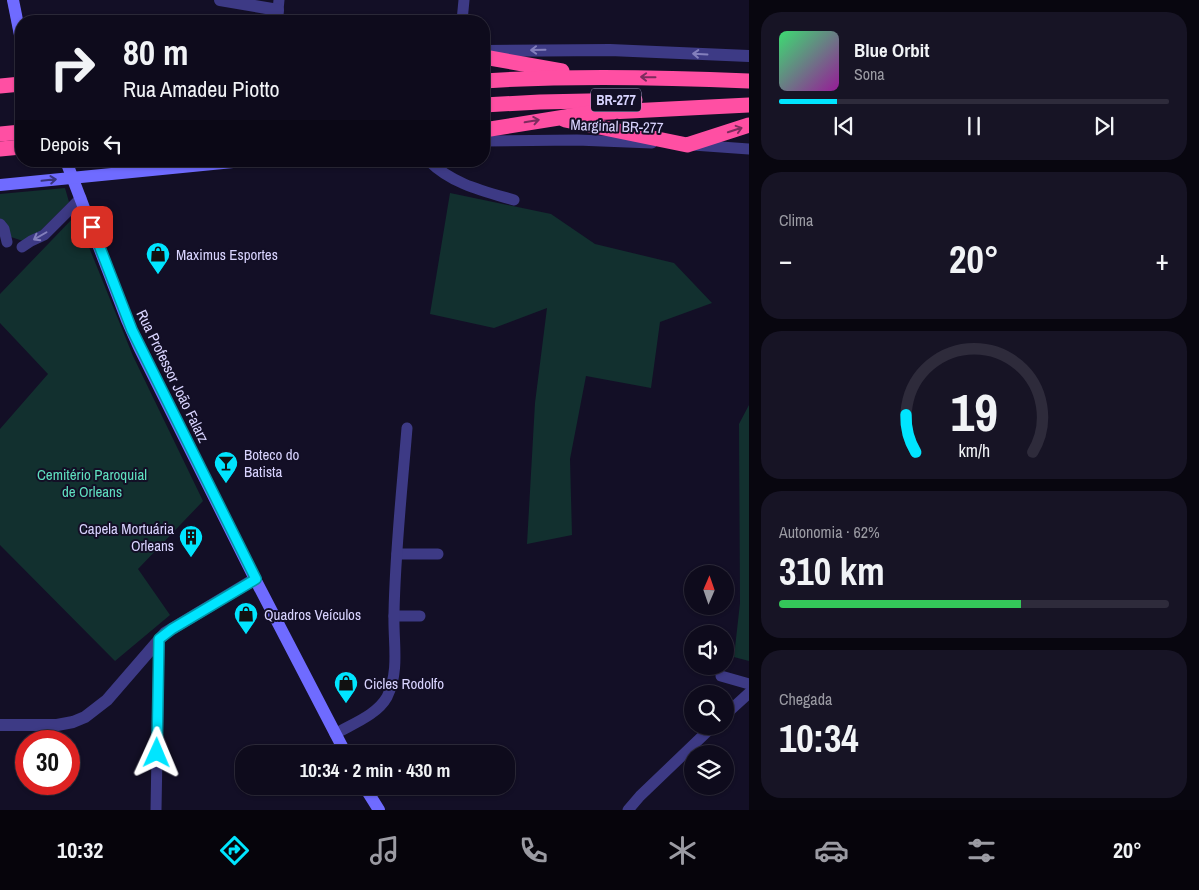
<!DOCTYPE html>
<html lang="pt">
<meta charset="utf-8">
<style>
body{margin:0;font-family:"Archivo Narrow",sans-serif;background:#171425;color:#f1f3f6;height:100vh;display:flex;flex-direction:column;font-size:19px;white-space:nowrap}
*{box-sizing:border-box;margin:0}
p{font-size:16px;color:#9b9ba3}
.icon{flex:none;width:28px;height:28px;fill:none;stroke:currentColor;stroke-width:2;stroke-linecap:round;stroke-linejoin:round}
.map{position:relative;flex:1;overflow:hidden}
.drawer{display:flex;flex-direction:column;gap:12px;padding:12px;background:#08060f;width:450px}
.drawer>*{flex:none}
.hud{position:absolute;left:15px;top:15px;width:475px;height:152px;border-radius:20px;box-shadow:0 1px 4px #0004,0 0 0 1px #2e2b3b;background:#0e0b1c;color:#f1f3f6;overflow:hidden}
.needle{width:32px;rotate:2deg}
.tools{position:absolute;left:684px;top:565px;display:grid;gap:10px}
.tools a{display:grid;place-items:center;width:50px;height:50px;border-radius:50%;background:#0e0b1c;box-shadow:0 1px 4px #0004,0 0 0 1px #2e2b3b;font-size:25px}
.speed{position:absolute;left:15px;top:730px;display:flex;gap:10px;font-size:25px;font-weight:700;text-align:center}
.speed>*{display:grid;place-content:center;width:65px;height:65px;border-radius:50%;background:#0e0b1c;box-shadow:0 1px 4px #0004,0 0 0 1px #2e2b3b;line-height:1}
.speed .limit{border:8px solid #d22;background:#fff;color:#111}
.pin{position:absolute;display:grid;place-items:center;width:42px;height:42px;color:#fff;margin:-21px;border-radius:10px;box-shadow:0 2px 8px #0006}
.me{position:absolute;width:55px;margin:-28px;rotate:1deg;stroke-linejoin:round;filter:drop-shadow(0 0 4px #0008)}
.turn{display:flex;align-items:center;gap:18px;height:105px;padding:0 25px;font-size:22px}
.turn .icon{width:65px;height:65px;stroke-width:2.5}
.turn b{display:block;font-size:35px;line-height:42px}
.then{display:flex;align-items:center;height:48px;padding:0 25px;background:#0003;gap:10px;font-size:19px}
.big{font-size:38px;font-weight:700;line-height:1.1}
.drawer .tile{flex:1;display:flex;flex-direction:column;justify-content:center;gap:8px;min-width:0;padding:0 18px;border-radius:20px;background:#171425}
.drawer .dial{align-items:center;gap:0}
.dial svg{height:130px;overflow:visible;fill:none;stroke:#2e2b3b;stroke-width:7;stroke-linecap:round;text-anchor:middle}
.dial text{fill:#f1f3f6;stroke:none}
.song{display:flex;align-items:center;gap:15px}
.cover{width:60px;height:60px;border-radius:8px;background:linear-gradient(135deg,hsl(140 70% 55%),hsl(300 70% 35%))}
.played{height:5px;border-radius:2px;background:linear-gradient(90deg,#00e5ff 15%,#2e2b3b 15%)}
.keys{display:flex;justify-content:space-around;direction:ltr}
.heat{display:flex;justify-content:space-between;align-items:center;font-size:28px;direction:ltr}
.charge{height:8px;border-radius:4px;background:linear-gradient(90deg,#34c759 62%,#2e2b3b 0)}
.trip{position:absolute;left:235px;top:745px;width:280px;height:50px;border-radius:20px;background:#0e0b1c;box-shadow:0 1px 4px #0004,0 0 0 1px #2e2b3b;font-weight:700;line-height:50px;text-align:center}
.tab-bar{display:flex;height:80px;justify-content:space-around;align-items:center;background:#06040b;color:#9b9ba3}
.tab-bar .icon{width:35px;height:35px}
.tab-bar .active{color:#00e5ff}
.tab-bar b{font-size:22px;color:#f1f3f6}
main{display:flex;flex:1;min-height:0}
.map>svg:first-child{display:block}
</style>
<main>
<div class="map">
<svg width="749" height="810" viewBox="0 0 749 810">
<rect width="100%" height="100%" fill="#130f26"/>
<!-- green -->
<g fill="#12302f">
<polygon points="65,188 69,202 38,233 23,241 11,237 4,222 0,218 0,194"/>
<polygon points="450,193 551,214 595,244 674,263 712,303 660,322 651,388 586,376 570,459 572,535 527,544 535,403 547,308 494,328 430,314"/>
<polygon points="76,215 133,356 203,501 138,569 170,615 115,661 0,545 0,429 48,374 0,323 0,294"/>
<polygon points="749,405 749,661 734,657 740,603 739,424"/>
</g>
<g fill="none" stroke-linecap="round" stroke-linejoin="round">
<!-- minor -->
<g stroke="#3d3a85" stroke-width="11">
<polyline points="278,10 279,0"/>
<polyline points="462,21 464,0"/>
<polyline points="484,141 577,140 652,143"/>
<polyline points="693,145 749,149"/>
<path d="M429,161C452,184 483,191 514,200"/>
<polyline points="0,224 4,229 7,242"/>
<polyline points="22,247 31,241 44,235 81,198"/>
<polyline points="397,554 438,554"/>
<polyline points="394,616 420,616"/>
<polyline points="721,676 749,684"/>
<polyline points="725,715 749,693"/>
<path d="M335,734C352,724 377,715 387,697C400,671 393,641 394,614C395,552 402,490 407,428"/>
<polyline points="156,810 159,639"/>
<polyline points="628,810 640,796 713,726"/>
</g>
<!-- tertiary -->
<g stroke="#3d3a85" stroke-width="12">
<polyline points="220,0 278,10 277,21"/>
<polyline points="484,51 610,50 749,56"/>
<polyline points="0,725 57,725 73,722 85,717 107,700 165,633 255,579"/>
</g>
<!-- secondary -->
<g stroke="#6f6bff" stroke-width="12">
<polyline points="13,0 21,40"/>
<polyline points="66,161 127,320 139,347 255,579 346,754"/>
<polyline points="0,185 243,161"/>
<polyline points="364,786 379,810"/>
</g>
<!-- motorway -->
<g stroke="#ff4fa3" stroke-width="15">
<polyline points="484,57 562,71"/>
<path d="M484,81C572,75 660,77 749,81"/>
<polyline points="0,86 21,84"/>
<polyline points="484,105 540,102 635,100"/>
<polyline points="565,120 687,145 749,125"/>
<polyline points="484,130 590,113 749,105"/>
<polyline points="0,134 21,132"/>
<polyline points="0,149 21,147"/>
</g>
</g>
<!-- one-way arrows -->
<defs><path id="oneway-shaft" d="M-6 0H5M1.5-3L5.5 0L1.5 3" fill="none" stroke-width="1.6" stroke-linecap="round" stroke-linejoin="round" transform="scale(1.25)"/></defs>
<g stroke="#837fbc">
<use href="#oneway-shaft" transform="translate(538 50) rotate(179)"/>
<use href="#oneway-shaft" transform="translate(700 54) rotate(-177)"/>
<use href="#oneway-shaft" transform="translate(40 236) rotate(150)"/>
</g>
<g stroke="#7d2c5e">
<use href="#oneway-shaft" transform="translate(648 77) rotate(-179)"/>
<use href="#oneway-shaft" transform="translate(532 121) rotate(-10)"/>
<use href="#oneway-shaft" transform="translate(735 130) rotate(-18)"/>
</g>
<use stroke="#38347d" href="#oneway-shaft" transform="translate(49 180) rotate(-6)"/>
<g fill="none" stroke-linecap="round" stroke-linejoin="round">
<!-- route casing -->
<g stroke="#0095a6" stroke-width="12">
<polyline id="route" points="92,227 132,330 256,579 172,629 159,639 157,753"/>
</g>
<!-- route -->
<use href="#route" stroke="#00e5ff" stroke-width="9"/>
</g>
<!-- icons -->
<defs>
<g id="shop-pin" transform="scale(1.25)"><path d="M0 17L-7.5 6A9.5 9.5 0 1 1 7.5 6Z" fill="#00e5ff" stroke="#130f26"/><path d="M-5-2.5h2.3a2.7 3.5 0 0 1 5.4 0H5L5.5 6h-11ZM-1.5-2.5h3a1.5 2.3 0 0 0-3 0Z" fill="#111"/></g>
<g id="bar-pin" transform="scale(1.25)"><path d="M0 17L-7.5 6A9.5 9.5 0 1 1 7.5 6Z" fill="#00e5ff" stroke="#130f26"/><path d="M-6-5H6L.8 .8V4.5H3.5V6h-7V4.5H-.8V.8Z" fill="#111"/></g>
<g id="building-pin" transform="scale(1.25)"><path d="M0 17L-7.5 6A9.5 9.5 0 1 1 7.5 6Z" fill="#00e5ff" stroke="#130f26"/><path d="M-4-6H4V6H1V3H-1V6H-4ZM-2.5-4.3h1.7v1.8h-1.7ZM.8-4.3h1.7v1.8H.8ZM-2.5-1h1.7V.8h-1.7ZM.8-1h1.7V.8H.8Z" fill="#111"/></g>
</defs>
<g fill-rule="evenodd">
<use href="#shop-pin" x="158" y="254"/>
<use href="#bar-pin" x="226" y="463"/>
<use href="#building-pin" x="191" y="537"/>
<use href="#shop-pin" x="246" y="614"/>
<use href="#shop-pin" x="346" y="683"/>
</g>
<g text-anchor="middle" dominant-baseline="central" stroke-width="4" stroke-linejoin="round" paint-order="stroke">
<!-- shield labels -->
<rect fill="#130f26" stroke="#9e99be" stroke-width="1" x="591" y="88.5" width="50" height="23" rx="4"/>
<g font-size="14" font-weight="bold" fill="#d9d4ff">
<text x="616" y="100">BR-277</text>
</g>
<!-- street labels -->
<g font-size="15" fill="#d9d4ff" stroke="#130f26">
<text transform="translate(617 126) rotate(2)">Marginal BR-277</text>
<text transform="translate(173 376) rotate(64)">Rua Professor João Falarz</text>
</g>
<!-- poi labels -->
<g font-size="15" fill="#d9d4ff" stroke="#130f26" text-anchor="start">
<text x="176" y="254">Maximus Esportes</text>
<text x="244" y="454">Boteco do<tspan x="244" dy="17">Batista</tspan></text>
<text x="174" y="528" text-anchor="end">Capela Mortuária<tspan x="174" dy="17">Orleans</tspan></text>
<text x="264" y="614">Quadros Veículos</text>
<text x="364" y="683">Cicles Rodolfo</text>
</g>
<!-- park labels -->
<g font-size="15" fill="#5fe0c0" stroke="#130f26">
<text x="92" y="474">Cemitério Paroquial<tspan x="92" dy="17">de Orleans</tspan></text>
</g>
</g>
</svg>
<div class="tools">
<a><svg class="needle" viewBox="-14 -14 28 28"><path d="M0-13l5 13h-10z" fill="#e53935"/><path d="M0 13l5-13h-10z" fill="#9b9ba3"/></svg></a>
<a><svg class="icon" aria-label="sound" viewBox="0 0 24 24"><path d="M4 9h4l5-4v14l-5-4H4zM17 9q2 3 0 6"/></svg></a>
<a><svg class="icon" aria-label="search" viewBox="0 0 24 24"><circle cx="10" cy="10" r="6"/><path d="M15 15l6 6"/></svg></a>
<a><svg class="icon" aria-label="layers" viewBox="0 0 24 24"><path d="M12 4l9 5-9 5-9-5zM3 14l9 5 9-5"/></svg></a>
</div>
<div class="speed"><div class="limit">30</div></div>
<div class="pin" style="left:92px;top:227px;background:#d93025"><svg class="icon" aria-label="arrive" viewBox="0 0 24 24"><path d="M6 21V4h12l-3 4 3 4H6"/></svg></div>
<svg class="me" style="left:157px;top:753px" viewBox="-20 -20 40 40"><path d="M0-17L14 15 0 8-14 15z" fill="#00e5ff" stroke="#fff" stroke-width="4"/></svg>
<div class="trip">10:34 · 2 min · 430 m</div>
<div class="hud">
<div class="turn"><svg class="icon" aria-label="right" viewBox="0 0 24 24"><path d="M7 20v-9h11M14 6l5 5-5 5"/></svg><div><b>80 m</b>Rua Amadeu Piotto</div></div>
<div class="then">Depois<svg class="icon" aria-label="left" viewBox="0 0 24 24"><path d="M17 20v-9H6M10 6l-5 5 5 5"/></svg></div>
</div>
</div>
<section class="drawer">
<div class="tile">
<div class="song"><i class="cover"></i><div><b>Blue Orbit</b><p>Sona</p></div></div>
<div class="played"></div>
<div class="keys"><svg class="icon" aria-label="previous" viewBox="0 0 24 24"><path d="M18 5L8 12l10 7zM5 5v14"/></svg><svg class="icon" aria-label="pause" viewBox="0 0 24 24"><path d="M8 5v14M16 5v14"/></svg><svg class="icon" aria-label="next" viewBox="0 0 24 24"><path d="M6 5l10 7-10 7zM19 5v14"/></svg></div>
</div>
<div class="tile"><p>Clima</p>
<div class="heat"><a>−</a><b class="big">20°</b><a>+</a></div>
</div>
<div class="tile dial"><svg viewBox="0 0 100 80">
<path d="M14 69A42 42 0 1 1 86 69"/>
<path d="M14 69A42 42 0 0 1 8 46" stroke="#00e5ff"/>
<text x="50" y="56" font-size="32" font-weight="700">19</text>
<text x="50" y="72" font-size="11">km/h</text>
</svg></div>
<div class="tile"><p>Autonomia · 62%</p><b class="big">310 km</b><div class="charge"></div></div>
<div class="tile"><p>Chegada</p><b class="big">10:34</b></div>
</section>
</main>
<nav class="tab-bar">
<b>10:32</b>
<svg class="icon active" aria-label="directions" viewBox="0 0 24 24"><path d="M12 3l9 9-9 9-9-9zM9 14v-3h6M13 9l2 2-2 2"/></svg>
<svg class="icon" aria-label="music" viewBox="0 0 24 24"><path d="M9 18V5l10-2v13"/><circle cx="6" cy="18" r="3"/><circle cx="16" cy="16" r="3"/></svg>
<svg class="icon" aria-label="phone" viewBox="0 0 24 24"><path d="M5 4h4l2 5-3 2q2 4 5 5l2-3 5 2v4C11 20 4 13 5 4z"/></svg>
<svg class="icon" aria-label="climate" viewBox="0 0 24 24"><path d="M12 3v18M4 7l16 10M4 17L20 7"/></svg>
<svg class="icon" aria-label="car" viewBox="0 0 24 24"><path d="M5 17H2v-5l4-1 3-4h7l3 4 3 1v5h-3M9 17h6M6 11h13"/><circle cx="7" cy="17" r="2"/><circle cx="17" cy="17" r="2"/></svg>
<svg class="icon" aria-label="filters" viewBox="0 0 24 24"><path d="M4 7h16M4 17h16"/><circle cx="9" cy="7" r="2"/><circle cx="15" cy="17" r="2"/></svg>
<b>20°</b>
</nav>
